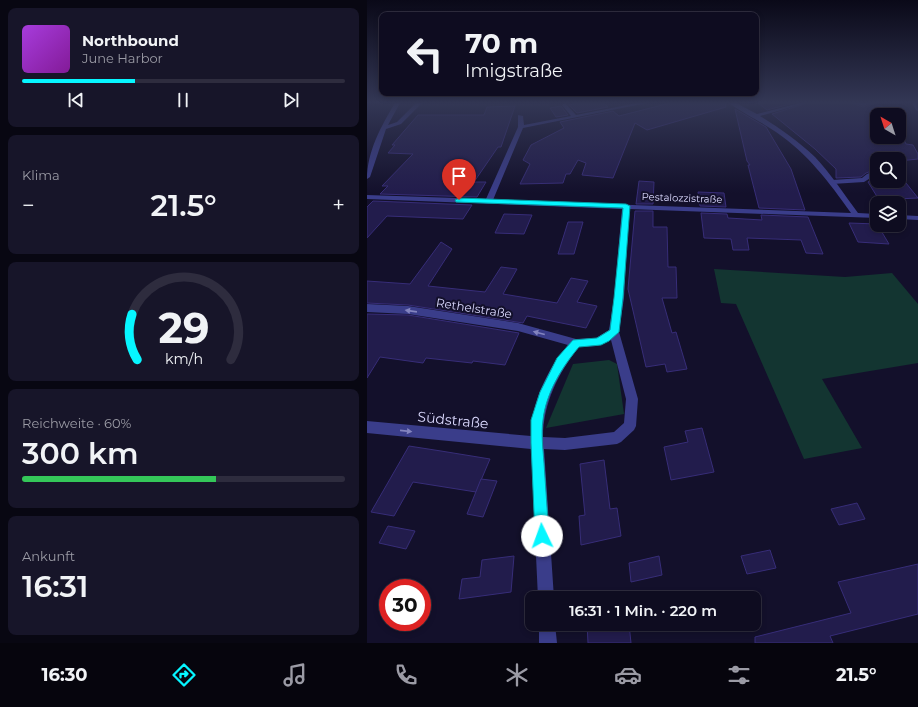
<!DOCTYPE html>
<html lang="de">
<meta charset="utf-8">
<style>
body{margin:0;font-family:Montserrat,sans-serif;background:#171529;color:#f1f3f6;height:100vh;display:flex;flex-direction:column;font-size:15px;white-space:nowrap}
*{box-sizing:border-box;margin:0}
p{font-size:13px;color:#9b9ba5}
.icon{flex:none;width:22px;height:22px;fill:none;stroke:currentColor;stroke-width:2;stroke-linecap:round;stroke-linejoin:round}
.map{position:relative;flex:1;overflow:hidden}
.sheet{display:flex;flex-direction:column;gap:8px;padding:8px;background:#080712;width:367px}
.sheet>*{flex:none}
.banner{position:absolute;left:12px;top:12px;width:380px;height:84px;border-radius:8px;box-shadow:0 2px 6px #0003,0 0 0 1px #2e2c3e;background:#0e0c20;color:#f1f3f6;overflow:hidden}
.needle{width:26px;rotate:321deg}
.fabs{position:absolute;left:503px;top:108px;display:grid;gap:8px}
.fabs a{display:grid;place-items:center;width:36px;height:36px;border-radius:8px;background:#0e0c20;box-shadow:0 2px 6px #0003,0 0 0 1px #2e2c3e;font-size:20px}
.speed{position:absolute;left:12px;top:579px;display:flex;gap:8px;font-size:20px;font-weight:700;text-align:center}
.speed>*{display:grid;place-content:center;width:52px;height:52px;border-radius:50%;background:#0e0c20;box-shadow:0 2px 6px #0003,0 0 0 1px #2e2c3e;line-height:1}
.speed .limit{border:6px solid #d22;background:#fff;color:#111}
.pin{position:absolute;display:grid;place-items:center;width:34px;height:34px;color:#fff;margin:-41px -17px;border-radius:50% 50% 50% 0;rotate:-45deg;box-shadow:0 0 4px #0007}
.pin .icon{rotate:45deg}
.me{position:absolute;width:44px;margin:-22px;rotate:357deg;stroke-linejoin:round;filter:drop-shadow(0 0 3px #0008)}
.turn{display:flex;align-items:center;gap:14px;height:84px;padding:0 20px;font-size:18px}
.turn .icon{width:52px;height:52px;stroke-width:2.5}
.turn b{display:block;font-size:28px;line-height:34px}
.big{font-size:30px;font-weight:600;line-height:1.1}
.sheet .tile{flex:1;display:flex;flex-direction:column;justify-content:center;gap:6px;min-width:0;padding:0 14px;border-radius:8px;background:#171529}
.sheet .dial{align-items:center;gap:0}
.dial svg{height:104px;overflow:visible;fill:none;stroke:#2e2c3e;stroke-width:7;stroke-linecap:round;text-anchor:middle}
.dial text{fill:#f1f3f6;stroke:none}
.song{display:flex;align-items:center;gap:12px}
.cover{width:48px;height:48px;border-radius:6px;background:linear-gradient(135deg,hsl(280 70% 55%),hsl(290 70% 35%))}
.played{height:4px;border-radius:2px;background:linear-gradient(90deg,#06f6ff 35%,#2e2c3e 35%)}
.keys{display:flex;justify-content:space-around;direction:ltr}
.heat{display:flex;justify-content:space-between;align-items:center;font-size:22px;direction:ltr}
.charge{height:6px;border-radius:3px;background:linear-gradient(90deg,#34c759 60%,#2e2c3e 0)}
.trip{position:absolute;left:158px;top:591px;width:236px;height:40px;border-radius:8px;background:#0e0c20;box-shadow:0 2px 6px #0003,0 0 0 1px #2e2c3e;font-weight:600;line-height:40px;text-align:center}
.tabs{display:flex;height:64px;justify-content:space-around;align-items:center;background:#06050d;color:#9b9ba5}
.tabs .icon{width:28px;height:28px}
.tabs .active{color:#06f6ff}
.tabs b{font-size:18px;color:#f1f3f6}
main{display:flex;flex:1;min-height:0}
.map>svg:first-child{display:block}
</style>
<main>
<section class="sheet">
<div class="tile">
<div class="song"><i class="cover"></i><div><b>Northbound</b><p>June Harbor</p></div></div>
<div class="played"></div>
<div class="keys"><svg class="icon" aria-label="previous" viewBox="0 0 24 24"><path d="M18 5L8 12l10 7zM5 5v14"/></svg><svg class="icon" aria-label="pause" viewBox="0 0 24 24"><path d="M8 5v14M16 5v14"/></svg><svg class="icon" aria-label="next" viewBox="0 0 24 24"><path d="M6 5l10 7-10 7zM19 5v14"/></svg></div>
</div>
<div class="tile"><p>Klima</p>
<div class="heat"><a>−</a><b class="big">21.5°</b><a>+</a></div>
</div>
<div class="tile dial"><svg viewBox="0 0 100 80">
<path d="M14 69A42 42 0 1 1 86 69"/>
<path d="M14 69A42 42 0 0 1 10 34" stroke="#06f6ff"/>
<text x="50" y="56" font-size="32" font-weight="700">29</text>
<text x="50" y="72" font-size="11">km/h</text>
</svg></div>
<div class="tile"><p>Reichweite · 60%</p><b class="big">300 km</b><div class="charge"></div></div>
<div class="tile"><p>Ankunft</p><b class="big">16:31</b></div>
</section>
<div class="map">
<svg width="551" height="643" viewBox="0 0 551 643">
<rect width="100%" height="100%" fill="#13102b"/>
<!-- green -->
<g fill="#133531">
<polygon points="347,269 478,277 525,273 551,304 551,363 455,379 495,448 437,459 369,304 354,303"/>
<polygon points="242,360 250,364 257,414 179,428 206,364"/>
</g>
<!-- building -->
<g fill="#221c4c" stroke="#372d78">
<polygon points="212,103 236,103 241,107 210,113 202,105"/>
<polygon points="303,103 358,103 359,107 280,130 268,123 246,178 215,175 219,163 211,160 203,174 199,174 196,183 153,184 163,164 156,160 164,145 197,128 193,122 246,111 252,116"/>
<polygon points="391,103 427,103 400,110"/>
<polygon points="440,103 484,103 496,107 505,103 534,114 510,115 510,137 532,137 532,130 539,144 546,145 551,154 551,159 532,161 532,159 510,159 510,169 499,173 494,177 469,178 469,169 448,149 405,114"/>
<polygon points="148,106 134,147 131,147 107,182 119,182 110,197 13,194 21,186 15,186 46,154 21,153 28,145 25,145 51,115 117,115 120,107"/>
<polygon points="194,106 201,115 189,117 183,108"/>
<polygon points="368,109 399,127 424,169 438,210 392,208 381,165 383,165 380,161"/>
<polygon points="510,176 510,181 532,181 532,177 539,183 551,198 529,199 535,207 532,207 532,203 514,203 501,182"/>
<polygon points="272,181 287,182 286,204 269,204"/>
<polygon points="331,192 357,193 359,207 333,206"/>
<polygon points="6,201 105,205 96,219 20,216 0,238 0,207"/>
<polygon points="268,211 286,211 286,227 300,227 301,267 309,267 310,298 295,298 305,333 309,332 320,369 300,372 298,364 279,367 261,289"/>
<polygon points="334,213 360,214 361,218 395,220 394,215 441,217 456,254 439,253 434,240 380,238 382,250 366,250 364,239 337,238"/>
<polygon points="137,214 165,215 157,234 128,233"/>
<polygon points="201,222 216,222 207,254 191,254"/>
<polygon points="482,223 510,224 522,244 491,242"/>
<polygon points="74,242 85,249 61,286 118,292 134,267 150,269 136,294 190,303 204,278 221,281 210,302 230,306 219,328 160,316 156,323 41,305 0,303 0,281 43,284"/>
<polygon points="0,314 41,315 152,333 138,365 106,361 105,363 59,358 56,363 13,357 0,378"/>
<polygon points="335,428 347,472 304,480 297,447 321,442 318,431"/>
<polygon points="42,446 74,451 123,459 109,492 46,482 27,516 4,512"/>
<polygon points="237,460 243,509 250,508 254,536 214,545 212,516 218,515 213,464"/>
<polygon points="114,479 130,481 116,517 100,514"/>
<polygon points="490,503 498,519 472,525 464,509"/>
<polygon points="21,526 48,531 39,549 12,543"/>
<polygon points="403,550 409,568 380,574 374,556"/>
<polygon points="147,556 144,592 92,599 95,579 113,577 115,560"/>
<polygon points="292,556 295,575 264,582 262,563"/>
<polygon points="551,564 551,614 463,636 466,643 388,643 388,637 484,613 471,582"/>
<polygon points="220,624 262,624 264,643 221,643"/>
</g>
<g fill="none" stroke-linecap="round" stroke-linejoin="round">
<!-- service -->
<polygon fill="#3a3d8a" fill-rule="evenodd" points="510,170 510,174 497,182 465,184 462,182 465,180 495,178 500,174"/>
<!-- minor -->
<g fill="#3a3d8a" fill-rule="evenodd">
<path d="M28,103H33L21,125L30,122L49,103H55L34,124L19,129L3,177L0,179C0,152 14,126 28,103Z"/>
<path d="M270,103H280L156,128L126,200L484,213C462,182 441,154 409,132C395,122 375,113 362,103H369L390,114L432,103H439L393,116C413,128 431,141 448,157C464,174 477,194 491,213L510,214V218L262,209L257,298L252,332L271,399L269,426L267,430L254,442L250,444L198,450L177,449L187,598H171L164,449L0,433V421L164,436C164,404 180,369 201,345L151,331L41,314L0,312V304L41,306L151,323L209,339L229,338L242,330L247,298L255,209L0,199V195L119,199L151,127V115L156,116L157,125L204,116L195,105L198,103L209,115ZM244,340L259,399L257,423L247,432L198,438L176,437C176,404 191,373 212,347L230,346Z"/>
<polygon points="485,103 504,103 496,106"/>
<polygon points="545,103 549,103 551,111 549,110"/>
<polygon points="532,215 551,216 551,220 532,219"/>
<polygon points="172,624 188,624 190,643 172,643"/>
</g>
</g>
<!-- one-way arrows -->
<defs><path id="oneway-solid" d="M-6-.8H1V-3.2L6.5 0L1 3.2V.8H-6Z"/></defs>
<g fill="#8384bf">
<use href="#oneway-solid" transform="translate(44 311) rotate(-172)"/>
<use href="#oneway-solid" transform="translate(172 333) rotate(-165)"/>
<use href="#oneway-solid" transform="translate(39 431) rotate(6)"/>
</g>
<!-- sky -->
<linearGradient id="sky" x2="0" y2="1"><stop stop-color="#0a0918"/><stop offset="0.53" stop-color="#333755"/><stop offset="1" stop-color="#333755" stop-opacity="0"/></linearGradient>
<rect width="551" height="193" fill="url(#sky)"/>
<!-- route -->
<path fill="#06f6ff" stroke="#04a0a6" d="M92,198L259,204L263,206L256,298L252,332L242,341L234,345L212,347C195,367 179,393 176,420C174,434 176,449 177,463C179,487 180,512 182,536L180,541L175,543L170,541L168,536L164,443V420L173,392L190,358L206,340L230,338L243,330L247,298L256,208L89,202L88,200Z"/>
<g text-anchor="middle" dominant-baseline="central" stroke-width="4" stroke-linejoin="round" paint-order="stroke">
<!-- far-street labels -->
<g font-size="10" fill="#dcdaff" stroke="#13102b">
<text transform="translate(315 198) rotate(2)">Pestalozzistraße</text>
</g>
<!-- street labels -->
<g font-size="12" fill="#dcdaff" stroke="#13102b">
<text transform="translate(107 308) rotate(9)">Rethelstraße</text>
</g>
<!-- near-street labels -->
<g font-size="14" fill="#dcdaff" stroke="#13102b">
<text transform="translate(86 420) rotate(6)">Südstraße</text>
</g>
</g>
</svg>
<div class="fabs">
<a><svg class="needle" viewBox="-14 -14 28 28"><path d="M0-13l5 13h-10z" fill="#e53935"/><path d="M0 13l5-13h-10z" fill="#9b9ba5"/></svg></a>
<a><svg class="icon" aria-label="search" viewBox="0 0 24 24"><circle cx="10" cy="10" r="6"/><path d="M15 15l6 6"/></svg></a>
<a><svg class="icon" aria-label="layers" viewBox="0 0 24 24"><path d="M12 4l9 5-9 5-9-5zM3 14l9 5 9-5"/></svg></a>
</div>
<div class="speed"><div class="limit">30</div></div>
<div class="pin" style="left:92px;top:200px;background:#d93025"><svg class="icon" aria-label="arrive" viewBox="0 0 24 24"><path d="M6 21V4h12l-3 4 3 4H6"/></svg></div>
<svg class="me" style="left:175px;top:536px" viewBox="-20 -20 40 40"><circle r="19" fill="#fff"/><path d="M0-13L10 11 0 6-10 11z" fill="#06f6ff"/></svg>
<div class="trip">16:31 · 1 Min. · 220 m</div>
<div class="banner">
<div class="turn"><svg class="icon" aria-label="left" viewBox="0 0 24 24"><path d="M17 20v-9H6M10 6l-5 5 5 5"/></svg><div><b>70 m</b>Imigstraße</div></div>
</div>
</div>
</main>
<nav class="tabs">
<b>16:30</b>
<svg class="icon active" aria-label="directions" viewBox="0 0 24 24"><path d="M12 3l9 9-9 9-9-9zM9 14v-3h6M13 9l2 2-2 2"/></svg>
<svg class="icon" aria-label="music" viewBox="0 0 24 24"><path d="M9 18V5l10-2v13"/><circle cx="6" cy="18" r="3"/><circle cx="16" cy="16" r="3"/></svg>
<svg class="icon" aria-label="phone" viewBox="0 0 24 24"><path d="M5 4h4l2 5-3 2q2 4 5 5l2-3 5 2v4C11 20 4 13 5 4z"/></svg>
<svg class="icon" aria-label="climate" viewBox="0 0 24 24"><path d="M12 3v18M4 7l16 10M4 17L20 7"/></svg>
<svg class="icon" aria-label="car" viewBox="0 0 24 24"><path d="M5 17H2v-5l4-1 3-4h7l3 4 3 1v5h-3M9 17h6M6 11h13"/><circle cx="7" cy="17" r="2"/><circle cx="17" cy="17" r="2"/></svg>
<svg class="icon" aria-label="filters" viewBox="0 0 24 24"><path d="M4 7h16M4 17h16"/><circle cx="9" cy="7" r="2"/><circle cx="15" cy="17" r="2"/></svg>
<b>21.5°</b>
</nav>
